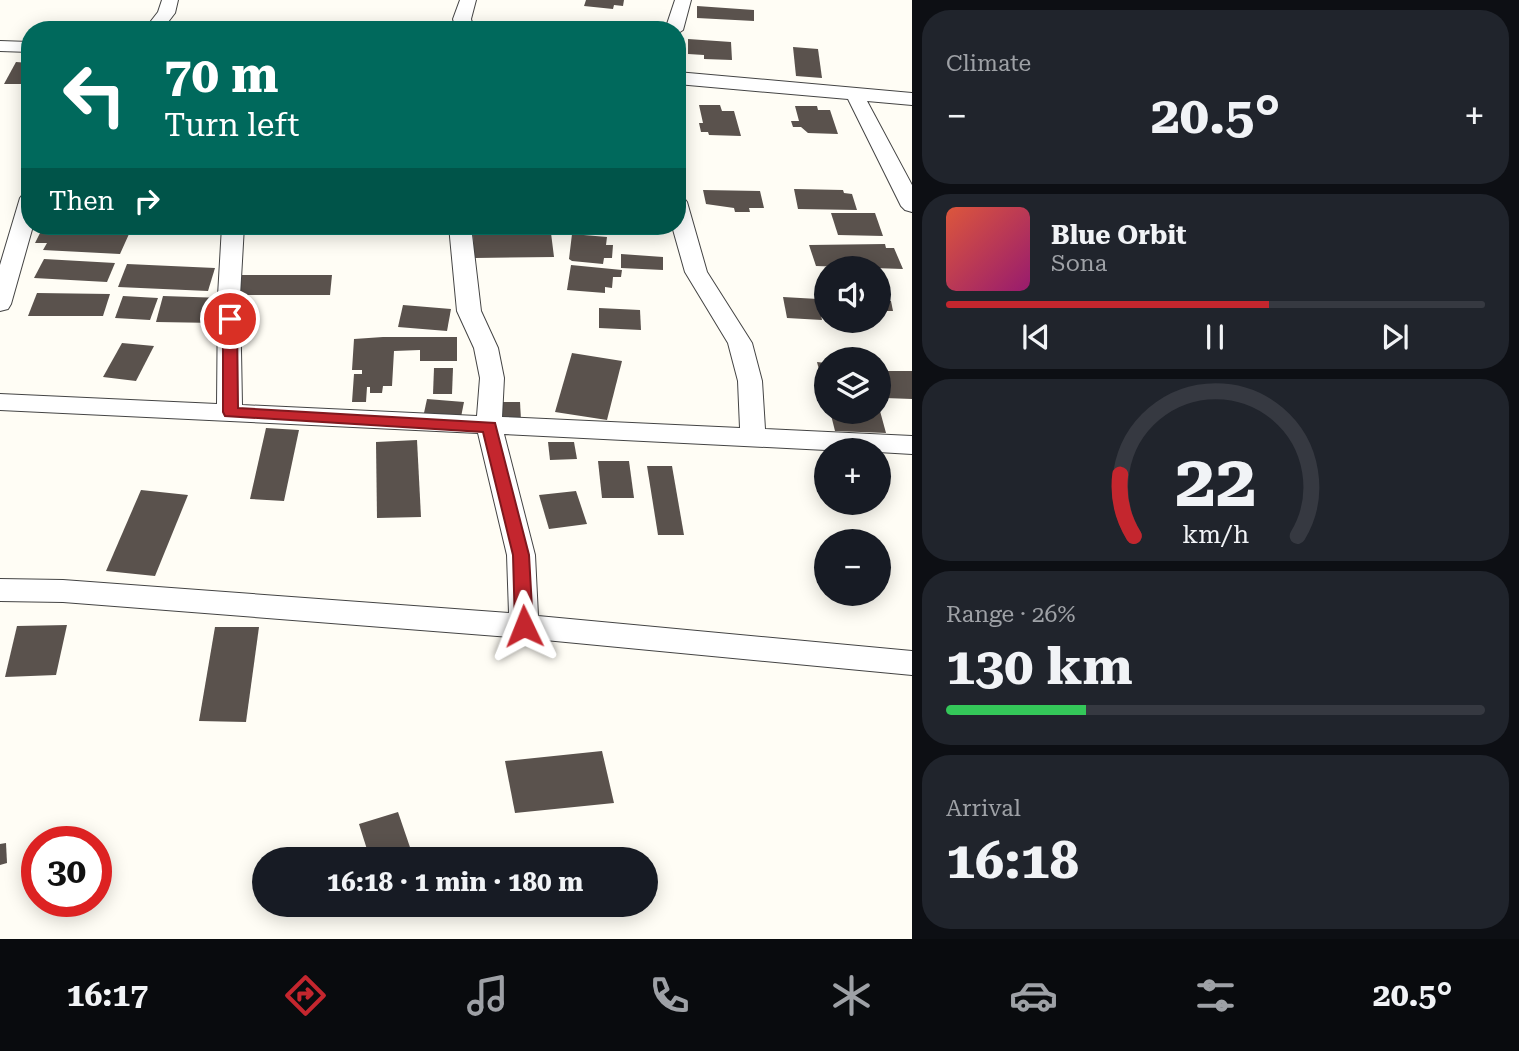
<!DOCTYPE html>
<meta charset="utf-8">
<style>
body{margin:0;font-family:"Roboto Serif",serif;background:#20242c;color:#f1f3f6;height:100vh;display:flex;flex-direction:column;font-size:26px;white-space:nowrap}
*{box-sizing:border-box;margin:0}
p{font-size:23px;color:#9ea1a6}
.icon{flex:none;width:38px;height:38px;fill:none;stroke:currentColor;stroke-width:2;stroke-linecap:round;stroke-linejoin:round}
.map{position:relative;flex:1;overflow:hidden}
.sheet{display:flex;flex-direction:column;gap:10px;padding:10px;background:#0d0f14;width:607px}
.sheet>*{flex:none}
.hud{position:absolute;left:21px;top:21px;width:665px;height:214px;border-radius:28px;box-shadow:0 4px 18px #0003;background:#00695c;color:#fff;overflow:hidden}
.controls{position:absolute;left:814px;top:256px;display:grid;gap:14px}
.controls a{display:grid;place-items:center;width:77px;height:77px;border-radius:50%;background:#171b24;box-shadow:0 4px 18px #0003;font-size:35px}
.speed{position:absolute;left:21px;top:826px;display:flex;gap:14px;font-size:35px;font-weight:700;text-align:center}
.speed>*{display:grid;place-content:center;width:91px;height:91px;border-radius:50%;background:#171b24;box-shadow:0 4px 18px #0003;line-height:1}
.speed .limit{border:10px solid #d22;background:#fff;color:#111}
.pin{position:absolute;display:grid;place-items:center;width:60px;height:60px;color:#fff;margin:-30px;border:4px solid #fff;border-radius:50%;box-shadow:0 2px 7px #0007}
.me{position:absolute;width:77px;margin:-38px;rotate:358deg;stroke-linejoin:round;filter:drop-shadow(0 0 5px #0008)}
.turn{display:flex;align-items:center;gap:24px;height:147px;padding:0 28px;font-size:32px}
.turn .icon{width:91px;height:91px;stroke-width:2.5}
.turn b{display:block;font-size:49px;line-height:60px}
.then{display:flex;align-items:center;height:66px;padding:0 28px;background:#0003;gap:14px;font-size:26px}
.big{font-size:52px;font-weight:700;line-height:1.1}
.sheet .widget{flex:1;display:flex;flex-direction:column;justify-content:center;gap:10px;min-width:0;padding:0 24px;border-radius:28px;background:#20242c}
.sheet .dial{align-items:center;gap:0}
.dial svg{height:182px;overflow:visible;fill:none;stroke:#363941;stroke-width:7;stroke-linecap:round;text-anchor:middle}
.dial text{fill:#f1f3f6;stroke:none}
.song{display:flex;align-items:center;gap:21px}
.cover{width:84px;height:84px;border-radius:10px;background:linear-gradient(135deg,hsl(10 70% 55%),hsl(320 70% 35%))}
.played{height:7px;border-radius:4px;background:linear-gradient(90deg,#c4262e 60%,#363941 60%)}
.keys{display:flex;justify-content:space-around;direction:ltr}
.heat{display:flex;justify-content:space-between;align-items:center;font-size:38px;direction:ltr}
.charge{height:10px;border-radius:5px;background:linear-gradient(90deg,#34c759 26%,#363941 0)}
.trip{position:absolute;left:252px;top:847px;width:406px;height:70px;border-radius:35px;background:#171b24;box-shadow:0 4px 18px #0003;font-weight:700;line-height:70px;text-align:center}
.tabs{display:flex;height:112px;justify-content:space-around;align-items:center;background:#090b0e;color:#9ea1a6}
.tabs .icon{width:49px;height:49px}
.tabs .active{color:#c4262e}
.tabs b{font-size:32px;color:#f1f3f6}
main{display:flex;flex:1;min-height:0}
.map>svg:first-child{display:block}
</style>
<main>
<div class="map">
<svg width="912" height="939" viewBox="0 0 912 939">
<rect width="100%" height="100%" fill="#fffdf5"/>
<!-- building -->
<g fill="#5a524d">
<polygon points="586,0 624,0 623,6 614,5 613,9 584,6"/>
<polygon points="697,6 754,10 754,21 697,18"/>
<polygon points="688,39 731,42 732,60 704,59 704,55 688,54"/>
<polygon points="793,47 818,49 822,78 796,76"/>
<polygon points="16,62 30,63 30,84 4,84"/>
<polygon points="699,105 720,105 722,111 734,111 741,136 709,135 708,132 701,132 699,123 703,123"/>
<polygon points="795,106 817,106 818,110 830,110 838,134 808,133 801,127 793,127 791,121 799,121"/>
<polygon points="794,189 843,190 844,193 852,194 857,210 798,209"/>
<polygon points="703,190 760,191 764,208 749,208 750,212 735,212 734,208 706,204"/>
<polygon points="831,213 875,213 883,236 838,235"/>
<polygon points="42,229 129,234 120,254 43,250 47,243 35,243"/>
<polygon points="551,233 554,257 474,258 473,234"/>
<polygon points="572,234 607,237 606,245 613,245 612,258 604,258 603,264 572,261 569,259"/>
<polygon points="885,244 886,248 894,248 903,269 816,266 809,245"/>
<polygon points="621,254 663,257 663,270 621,268"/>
<polygon points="44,259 115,263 107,282 34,278"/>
<polygon points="127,264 215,268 208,291 118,287"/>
<polygon points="571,265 622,270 621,277 613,277 612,288 605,287 605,293 567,290"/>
<polygon points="242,275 332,275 330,295 239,295"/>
<polygon points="37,293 110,294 103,316 28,316"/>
<polygon points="123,296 158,298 150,320 115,318"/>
<polygon points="163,296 223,298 217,323 156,322"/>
<polygon points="783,297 818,299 822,320 787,318"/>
<polygon points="878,301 891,301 893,311 878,311"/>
<polygon points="403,305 451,309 447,331 398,327"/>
<polygon points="599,308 640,310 641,330 599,328"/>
<polygon points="383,337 457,337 457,361 420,361 420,350 394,351 392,386 383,386 382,393 370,393 370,387 367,387 366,402 352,402 354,374 362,374 362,370 352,370 354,339"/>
<polygon points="122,343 154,346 136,381 103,377"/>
<polygon points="572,353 622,361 607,420 555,412"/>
<polygon points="817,362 826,363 826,393 825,393"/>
<polygon points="434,368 453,368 452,394 433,394"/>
<polygon points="878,371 912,371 912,399 885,398"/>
<polygon points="427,399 464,402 461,417 424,413"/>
<polygon points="498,402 520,402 521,420 498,420"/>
<polygon points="830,411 880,411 886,433 835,431"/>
<polygon points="266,428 299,430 284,501 250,499"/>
<polygon points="417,440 421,517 377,518 376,442"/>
<polygon points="548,442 574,442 577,459 550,460"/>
<polygon points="598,461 629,461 634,498 602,498"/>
<polygon points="647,466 672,466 684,535 658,535"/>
<polygon points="141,490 188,495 155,576 106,571"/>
<polygon points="576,491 587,524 549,529 539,495"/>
<polygon points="67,625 56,675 5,677 17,626"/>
<polygon points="215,627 259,627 246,722 199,721"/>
<polygon points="602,751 614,803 515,813 505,761"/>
<polygon points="398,812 414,859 370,859 359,824"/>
<polygon points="6,843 7,863 0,865 0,844"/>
</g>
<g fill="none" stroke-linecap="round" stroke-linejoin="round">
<!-- minor casing -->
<g stroke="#444" stroke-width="2">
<g id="minor">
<polygon points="162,0 178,0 175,13 162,30 144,30 158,12"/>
<polygon points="460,0 476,0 471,19 474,30 456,30 453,19"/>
<polygon points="675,0 691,0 683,30 677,34 677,30 665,30"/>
<polygon points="0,41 30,42 30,52 0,51"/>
<polygon points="677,72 912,93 912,105 867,101 912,185 912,212 905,210 901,206 848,99 677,84"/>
<polygon points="30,192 30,226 33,226 11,304 8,309 0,311 0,265 20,198 23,194"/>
<polygon points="677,196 684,198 687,202 707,272 752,343 762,381 765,429 912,436 912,454 878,452 878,450 826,450 504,434 535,555 538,616 912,651 912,675 524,638 63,602 0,601 0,579 63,580 509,613 507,555 478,433 0,410 0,394 217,404 218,296 222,226 244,226 240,296 242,405 477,416 480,378 474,348 457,311 449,226 471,226 481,311 498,348 504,378 502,417 740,428 738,381 728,343 685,272 672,226 677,226"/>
</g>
</g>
<!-- minor -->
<use href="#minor" fill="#fff" fill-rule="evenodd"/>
</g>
<!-- route -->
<polygon fill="#c4262e" stroke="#7f191e" stroke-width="2" points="230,315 237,319 238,408 495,423 529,555 533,626 530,631 518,631 515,626 513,555 483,432 225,416 223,412 223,319"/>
</svg>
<div class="controls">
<a><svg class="icon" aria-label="sound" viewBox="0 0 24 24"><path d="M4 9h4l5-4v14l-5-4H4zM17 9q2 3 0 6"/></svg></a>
<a><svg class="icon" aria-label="layers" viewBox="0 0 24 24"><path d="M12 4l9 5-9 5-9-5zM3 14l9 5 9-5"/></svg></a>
<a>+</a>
<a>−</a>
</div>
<div class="speed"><div class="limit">30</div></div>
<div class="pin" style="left:230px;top:319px;background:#d93025"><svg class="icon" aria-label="arrive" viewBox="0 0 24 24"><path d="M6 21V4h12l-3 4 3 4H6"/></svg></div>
<svg class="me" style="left:524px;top:626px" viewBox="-20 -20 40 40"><path d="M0-17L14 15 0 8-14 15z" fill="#c4262e" stroke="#fff" stroke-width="4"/></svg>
<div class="trip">16:18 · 1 min · 180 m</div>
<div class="hud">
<div class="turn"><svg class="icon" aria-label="left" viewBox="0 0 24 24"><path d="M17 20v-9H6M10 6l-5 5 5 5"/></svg><div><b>70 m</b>Turn left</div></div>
<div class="then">Then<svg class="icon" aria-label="right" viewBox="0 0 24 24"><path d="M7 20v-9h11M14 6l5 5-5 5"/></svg></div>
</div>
</div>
<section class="sheet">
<div class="widget"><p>Climate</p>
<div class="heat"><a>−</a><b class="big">20.5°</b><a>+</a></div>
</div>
<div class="widget">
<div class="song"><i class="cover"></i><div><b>Blue Orbit</b><p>Sona</p></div></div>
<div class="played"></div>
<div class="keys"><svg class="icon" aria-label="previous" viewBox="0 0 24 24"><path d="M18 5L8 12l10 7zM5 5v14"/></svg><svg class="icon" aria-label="pause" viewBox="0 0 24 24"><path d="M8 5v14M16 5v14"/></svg><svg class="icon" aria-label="next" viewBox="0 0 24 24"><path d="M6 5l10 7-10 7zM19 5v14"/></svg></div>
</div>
<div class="widget dial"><svg viewBox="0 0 100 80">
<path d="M14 69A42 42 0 1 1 86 69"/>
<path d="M14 69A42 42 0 0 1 8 42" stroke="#c4262e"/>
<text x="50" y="56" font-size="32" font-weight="700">22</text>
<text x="50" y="72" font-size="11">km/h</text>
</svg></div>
<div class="widget"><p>Range · 26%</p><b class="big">130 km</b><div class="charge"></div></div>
<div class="widget"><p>Arrival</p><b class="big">16:18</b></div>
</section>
</main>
<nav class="tabs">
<b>16:17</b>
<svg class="icon active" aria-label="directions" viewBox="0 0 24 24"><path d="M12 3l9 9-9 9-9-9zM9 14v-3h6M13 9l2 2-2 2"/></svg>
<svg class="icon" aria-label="music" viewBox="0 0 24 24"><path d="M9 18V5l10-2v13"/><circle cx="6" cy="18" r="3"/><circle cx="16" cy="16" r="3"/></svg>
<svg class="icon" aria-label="phone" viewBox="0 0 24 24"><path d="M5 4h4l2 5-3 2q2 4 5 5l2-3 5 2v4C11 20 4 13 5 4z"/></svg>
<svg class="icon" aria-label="climate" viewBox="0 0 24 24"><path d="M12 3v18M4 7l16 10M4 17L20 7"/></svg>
<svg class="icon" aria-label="car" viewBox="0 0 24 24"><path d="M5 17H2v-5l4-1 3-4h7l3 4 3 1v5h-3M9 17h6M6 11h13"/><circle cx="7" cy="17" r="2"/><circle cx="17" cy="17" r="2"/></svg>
<svg class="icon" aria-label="filters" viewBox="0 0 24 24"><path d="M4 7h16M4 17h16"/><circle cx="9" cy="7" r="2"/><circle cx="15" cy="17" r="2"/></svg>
<b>20.5°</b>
</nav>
